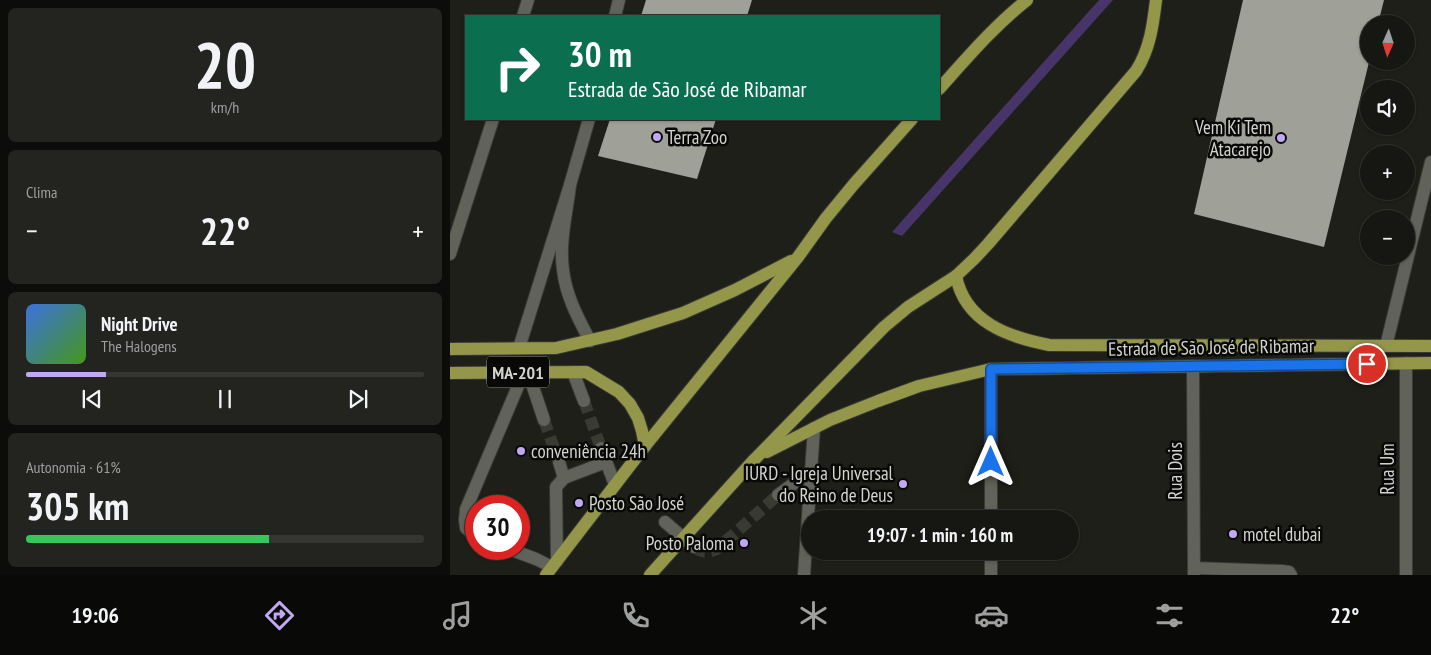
<!DOCTYPE html>
<html lang="pt">
<meta charset="utf-8">
<style>
body{margin:0;font-family:"PT Sans Narrow",sans-serif;background:#232420;color:#f1f3f6;height:100vh;display:flex;flex-direction:column;font-size:19px;white-space:nowrap}
*{box-sizing:border-box;margin:0}
p{font-size:16px;color:#9e9f9f}
.icon{flex:none;width:28px;height:28px;fill:none;stroke:currentColor;stroke-width:2;stroke-linecap:round;stroke-linejoin:round}
.map{position:relative;flex:1;overflow:hidden}
.drawer{display:flex;flex-direction:column;gap:8px;padding:8px;background:#0c0d0a;width:450px}
.drawer>*{flex:none}
.banner{position:absolute;left:15px;top:15px;width:475px;height:105px;border-radius:0px;box-shadow:0 1px 4px #0004,0 0 0 1px #353632;background:#0b6e4f;color:#fff;overflow:hidden}
.needle{width:32px;rotate:183deg}
.controls{position:absolute;left:910px;top:15px;display:grid;gap:10px}
.controls a{display:grid;place-items:center;width:55px;height:55px;border-radius:50%;background:#161712;box-shadow:0 1px 4px #0004,0 0 0 1px #353632;font-size:25px}
.speed{position:absolute;left:15px;top:495px;display:flex;gap:10px;font-size:25px;font-weight:700;text-align:center}
.speed>*{display:grid;place-content:center;width:65px;height:65px;border-radius:50%;background:#161712;box-shadow:0 1px 4px #0004,0 0 0 1px #353632;line-height:1}
.speed .limit{border:8px solid #d22;background:#fff;color:#111}
.pin{position:absolute;display:grid;place-items:center;width:42px;height:42px;color:#fff;margin:-21px;border:2px solid #fff;border-radius:50%;box-shadow:0 1px 5px #0007}
.me{position:absolute;width:55px;margin:-28px;rotate:0deg;stroke-linejoin:round;filter:drop-shadow(0 0 4px #0008)}
.turn{display:flex;align-items:center;gap:18px;height:105px;padding:0 20px;font-size:22px}
.turn .icon{width:65px;height:65px;stroke-width:2.5}
.turn b{display:block;font-size:35px;line-height:42px}
.big{font-size:38px;font-weight:600;line-height:1.1}
.drawer .tile{flex:1;display:flex;flex-direction:column;justify-content:center;gap:8px;min-width:0;padding:0 18px;border-radius:8px;background:#232420}
.drawer .dial{align-items:center;gap:0}
.dial b{font-size:65px;line-height:1}
.song{display:flex;align-items:center;gap:15px}
.cover{width:60px;height:60px;border-radius:8px;background:linear-gradient(135deg,hsl(220 70% 55%),hsl(100 70% 35%))}
.played{height:5px;border-radius:2px;background:linear-gradient(90deg,#c1a8f3 20%,#353632 20%)}
.keys{display:flex;justify-content:space-around;direction:ltr}
.heat{display:flex;justify-content:space-between;align-items:center;font-size:28px;direction:ltr}
.charge{height:8px;border-radius:4px;background:linear-gradient(90deg,#34c759 61%,#353632 0)}
.trip{position:absolute;left:351px;top:510px;width:278px;height:50px;border-radius:25px;background:#161712;box-shadow:0 1px 4px #0004,0 0 0 1px #353632;font-weight:600;line-height:50px;text-align:center}
.tabs{display:flex;height:80px;justify-content:space-around;align-items:center;background:#090907;color:#9e9f9f}
.tabs .icon{width:35px;height:35px}
.tabs .current{color:#c1a8f3}
.tabs b{font-size:22px;color:#f1f3f6}
main{display:flex;flex:1;min-height:0}
.map>svg:first-child{display:block}
</style>
<main>
<section class="drawer">
<div class="tile dial"><b>20</b><p>km/h</p></div>
<div class="tile"><p>Clima</p>
<div class="heat"><a>−</a><b class="big">22°</b><a>+</a></div>
</div>
<div class="tile">
<div class="song"><i class="cover"></i><div><b>Night Drive</b><p>The Halogens</p></div></div>
<div class="played"></div>
<div class="keys"><svg class="icon" aria-label="previous" viewBox="0 0 24 24"><path d="M18 5L8 12l10 7zM5 5v14"/></svg><svg class="icon" aria-label="pause" viewBox="0 0 24 24"><path d="M8 5v14M16 5v14"/></svg><svg class="icon" aria-label="next" viewBox="0 0 24 24"><path d="M6 5l10 7-10 7zM19 5v14"/></svg></div>
</div>
<div class="tile"><p>Autonomia · 61%</p><b class="big">305 km</b><div class="charge"></div></div>
</section>
<div class="map">
<svg width="981" height="575" viewBox="0 0 981 575">
<rect width="100%" height="100%" fill="#1e1f18"/>
<!-- green -->
<polygon fill="#473468" points="649,0 663,0 452,236 442,232"/>
<!-- building -->
<g fill="#9fa097">
<polygon points="196,0 302,0 297,16 191,16"/>
<polygon points="793,0 934,0 928,24 919,24 919,62 874,247 744,214"/>
<polygon points="160,119 266,119 247,179 148,156"/>
</g>
<g fill="none" stroke-linecap="round" stroke-linejoin="round">
<!-- minor-tunnel -->
<g stroke="#393a33" stroke-width="12" stroke-dasharray="12 6" stroke-linecap="butt">
<polyline points="134,401 151,448"/>
<polyline points="94,420 109,462"/>
<path d="M244,547C253,553 258,553 267,549L328,495"/>
</g>
<!-- minor casing -->
<g stroke="#393a35" stroke-width="14">
<g id="minor">
<polyline points="73,16 78,0"/>
<polyline points="165,16 169,0"/>
<polyline points="120,185 139,119"/>
<polyline points="0,254 43,119"/>
<polyline points="936,346 981,162"/>
<path d="M69,348L120,185C117,212 109,242 113,270C116,296 128,318 140,341"/>
<polyline points="743,366 744,575"/>
<polyline points="541,369 541,519"/>
<polyline points="78,372 94,420"/>
<polyline points="123,372 134,401"/>
<polyline points="151,448 165,485"/>
<polyline points="109,462 114,478"/>
<polyline points="328,495 362,470"/>
<polyline points="215,522 244,547"/>
<polyline points="26,537 16,528 15,520 16,509 74,372"/>
<polyline points="59,549 86,559 102,567"/>
<polyline points="541,551 541,575"/>
<polyline points="107,561 106,487 114,478 156,462"/>
<polyline points="744,568 832,571 839,572 841,575"/>
<polyline points="354,575 364,428"/>
<polyline points="956,575 956,363"/>
</g>
</g>
<!-- major casing -->
<g stroke="#393a35" stroke-width="14">
<g id="major">
<path d="M489,89C517,58 544,26 577,0"/>
<path d="M506,276C515,322 558,337 599,345L981,346"/>
<polyline points="0,349 106,348 167,334 233,313 285,290 341,261"/>
<polyline points="0,373 136,372 169,392 180,404 188,418 192,431 195,446"/>
<polyline points="317,452 380,420 428,401 469,386 541,369 981,363"/>
<polyline points="96,575 195,446 348,257 376,218 404,184 462,119"/>
<path d="M200,575L302,462L434,327L458,307L506,276L524,259L538,244L686,71C700,49 703,25 706,0"/>
</g>
</g>
<!-- minor -->
<use href="#minor" stroke="#61625a" stroke-width="12"/>
<!-- major -->
<use href="#major" stroke="#94974a" stroke-width="12"/>
</g>
<g fill="none" stroke-linecap="round" stroke-linejoin="round">
<!-- route casing -->
<g stroke="#114b97" stroke-width="12">
<polyline id="route" points="541,462 541,369 917,364"/>
</g>
<!-- route -->
<use href="#route" stroke="#1a73e8" stroke-width="9"/>
</g>
<!-- markers -->
<g fill="#c1a8f3" stroke="#080906" stroke-width="2">
<circle cx="207" cy="137" r="5"/>
<circle cx="831" cy="138" r="5"/>
<circle cx="71" cy="451" r="5"/>
<circle cx="453" cy="484" r="5"/>
<circle cx="129" cy="503" r="5"/>
<circle cx="783" cy="534" r="5"/>
<circle cx="294" cy="543" r="5"/>
</g>
<g text-anchor="middle" dominant-baseline="central" stroke-width="5" stroke-linejoin="round" paint-order="stroke">
<!-- shield labels -->
<rect fill="#080906" stroke="#979793" stroke-width="1" x="37" y="356.5" width="62" height="31" rx="4"/>
<g font-size="18" font-weight="bold" fill="#d4d4cf">
<text x="68" y="372">MA-201</text>
</g>
<!-- poi labels -->
<g font-size="19" fill="#d4d4cf" stroke="#080906" text-anchor="start">
<text x="821" y="127" text-anchor="end">Vem Ki Tem<tspan x="821" dy="22">Atacarejo</tspan></text>
<text x="217" y="137">Terra Zoo</text>
<text x="81" y="451">conveniência 24h</text>
<text x="443" y="473" text-anchor="end">IURD - Igreja Universal<tspan x="443" dy="22">do Reino de Deus</tspan></text>
<text x="139" y="503">Posto São José</text>
<text x="793" y="534">motel dubai</text>
<text x="284" y="543" text-anchor="end">Posto Paloma</text>
</g>
<!-- street labels -->
<g font-size="19" fill="#d4d4cf" stroke="#080906">
<text transform="translate(761 347) rotate(-1)">Estrada de São José de Ribamar</text>
<text transform="translate(937 469) rotate(-90)">Rua Um</text>
<text transform="translate(725 471) rotate(-90)">Rua Dois</text>
</g>
</g>
</svg>
<div class="controls">
<a><svg class="needle" viewBox="-14 -14 28 28"><path d="M0-13l5 13h-10z" fill="#e53935"/><path d="M0 13l5-13h-10z" fill="#9e9f9f"/></svg></a>
<a><svg class="icon" aria-label="sound" viewBox="0 0 24 24"><path d="M4 9h4l5-4v14l-5-4H4zM17 9q2 3 0 6"/></svg></a>
<a>+</a>
<a>−</a>
</div>
<div class="speed"><div class="limit">30</div></div>
<div class="pin" style="left:917px;top:364px;background:#d93025"><svg class="icon" aria-label="arrive" viewBox="0 0 24 24"><path d="M6 21V4h12l-3 4 3 4H6"/></svg></div>
<svg class="me" style="left:541px;top:462px" viewBox="-20 -20 40 40"><path d="M0-17L14 15 0 8-14 15z" fill="#1a73e8" stroke="#fff" stroke-width="4"/></svg>
<div class="trip">19:07 · 1 min · 160 m</div>
<div class="banner">
<div class="turn"><svg class="icon" aria-label="right" viewBox="0 0 24 24"><path d="M7 20v-9h11M14 6l5 5-5 5"/></svg><div><b>30 m</b>Estrada de São José de Ribamar</div></div>
</div>
</div>
</main>
<nav class="tabs">
<b>19:06</b>
<svg class="icon current" aria-label="directions" viewBox="0 0 24 24"><path d="M12 3l9 9-9 9-9-9zM9 14v-3h6M13 9l2 2-2 2"/></svg>
<svg class="icon" aria-label="music" viewBox="0 0 24 24"><path d="M9 18V5l10-2v13"/><circle cx="6" cy="18" r="3"/><circle cx="16" cy="16" r="3"/></svg>
<svg class="icon" aria-label="phone" viewBox="0 0 24 24"><path d="M5 4h4l2 5-3 2q2 4 5 5l2-3 5 2v4C11 20 4 13 5 4z"/></svg>
<svg class="icon" aria-label="climate" viewBox="0 0 24 24"><path d="M12 3v18M4 7l16 10M4 17L20 7"/></svg>
<svg class="icon" aria-label="car" viewBox="0 0 24 24"><path d="M5 17H2v-5l4-1 3-4h7l3 4 3 1v5h-3M9 17h6M6 11h13"/><circle cx="7" cy="17" r="2"/><circle cx="17" cy="17" r="2"/></svg>
<svg class="icon" aria-label="filters" viewBox="0 0 24 24"><path d="M4 7h16M4 17h16"/><circle cx="9" cy="7" r="2"/><circle cx="15" cy="17" r="2"/></svg>
<b>22°</b>
</nav>
